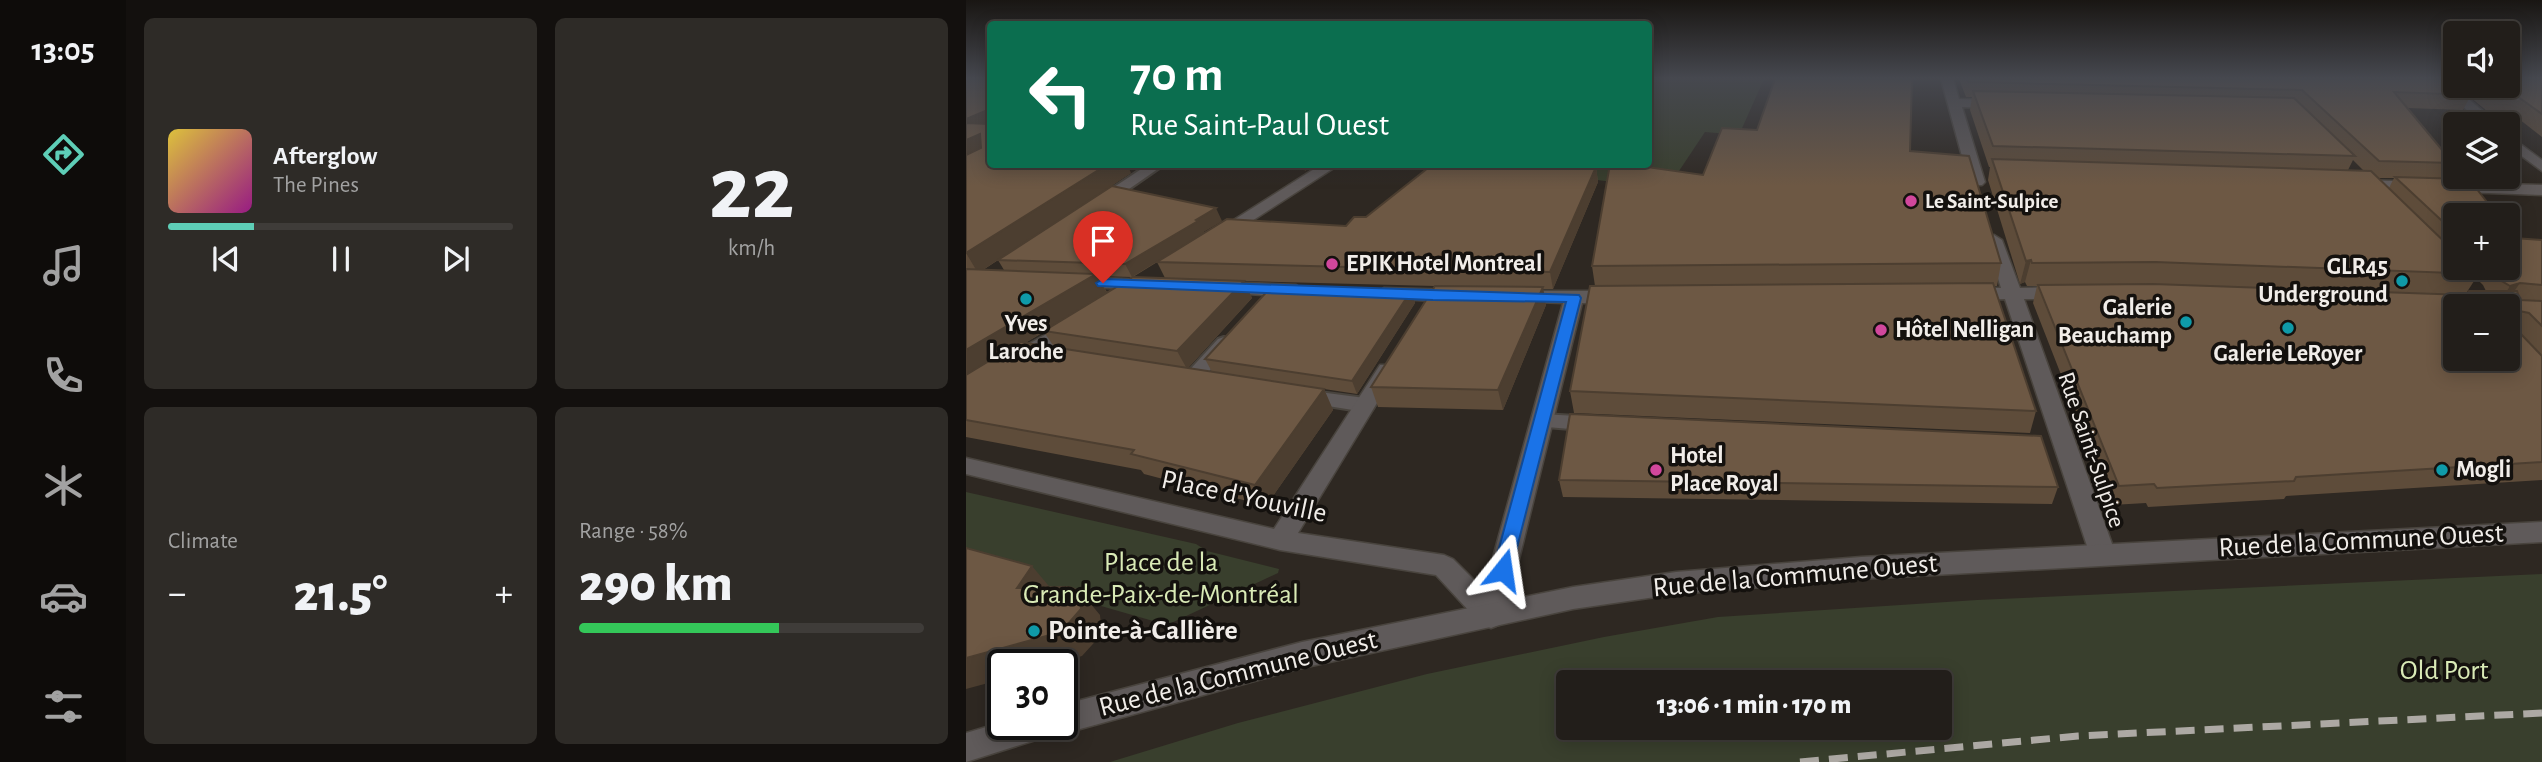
<!DOCTYPE html>
<meta charset="utf-8">
<style>
body{margin:0;font-family:"Alegreya Sans",sans-serif;background:#2e2b27;color:#f1f3f6;height:100vh;display:flex;flex-direction:column;font-size:26px;white-space:nowrap}
*{box-sizing:border-box;margin:0}
p{font-size:23px;color:#a2a2a2}
.icon{flex:none;width:38px;height:38px;fill:none;stroke:currentColor;stroke-width:2;stroke-linecap:round;stroke-linejoin:round}
.map{position:relative;flex:1;overflow:hidden}
.drawer{display:flex;flex-direction:column;gap:18px;padding:18px;background:#13100e;width:840px}
.drawer>*{flex:none}
.top-card{position:absolute;left:21px;top:21px;width:665px;height:147px;border-radius:7px;box-shadow:0 4px 18px #0003,0 0 0 2px #3f3c39;background:#0b6e4f;color:#fff;overflow:hidden}
.controls{position:absolute;left:1477px;top:21px;display:grid;gap:14px}
.controls a{display:grid;place-items:center;width:77px;height:77px;border-radius:7px;background:#221e1a;box-shadow:0 4px 18px #0003,0 0 0 2px #3f3c39;font-size:35px}
.speed{position:absolute;left:21px;top:649px;display:flex;gap:14px;font-size:35px;font-weight:700;text-align:center}
.speed>*{display:grid;place-content:center;width:91px;height:91px;border-radius:50%;background:#221e1a;box-shadow:0 4px 18px #0003,0 0 0 2px #3f3c39;line-height:1}
.speed .limit{border:4px solid #111;border-radius:10px;background:#fff;color:#111}
.pin{position:absolute;display:grid;place-items:center;width:60px;height:60px;color:#fff;margin:-72px -30px;border-radius:50% 50% 50% 0;rotate:-45deg;box-shadow:0 0 7px #0007}
.pin .icon{rotate:45deg}
.me{position:absolute;width:77px;margin:-38px;rotate:15deg;stroke-linejoin:round;filter:drop-shadow(0 0 5px #0008)}
.turn{display:flex;align-items:center;gap:24px;height:147px;padding:0 28px;font-size:32px}
.turn .icon{width:91px;height:91px;stroke-width:2.5}
.turn b{display:block;font-size:49px;line-height:60px}
.big{font-size:52px;font-weight:800;line-height:1.1}
.drawer .widget{flex:1;display:flex;flex-direction:column;justify-content:center;gap:10px;min-width:0;padding:0 24px;border-radius:10px;background:#2e2b27}
.drawer .dial{align-items:center;gap:0}
.dial b{font-size:91px;line-height:1}
.song{display:flex;align-items:center;gap:21px}
.cover{width:84px;height:84px;border-radius:10px;background:linear-gradient(135deg,hsl(50 70% 55%),hsl(310 70% 35%))}
.played{height:7px;border-radius:4px;background:linear-gradient(90deg,#5eceb7 25%,#3f3c39 25%)}
.keys{display:flex;justify-content:space-around;direction:ltr}
.heat{display:flex;justify-content:space-between;align-items:center;font-size:38px;direction:ltr}
.charge{height:10px;border-radius:5px;background:linear-gradient(90deg,#34c759 58%,#3f3c39 0)}
.drawer .tiles{flex:1;display:grid;gap:18px;grid-template-columns:repeat(2,1fr)}
.trip{position:absolute;left:590px;top:670px;width:396px;height:70px;border-radius:7px;background:#221e1a;box-shadow:0 4px 18px #0003,0 0 0 2px #3f3c39;font-weight:800;line-height:70px;text-align:center}
main{display:flex;flex:1;min-height:0}
.menu{display:flex;flex-direction:column;width:126px;justify-content:space-around;align-items:center;background:#0e0c0a;color:#a2a2a2}
.menu .icon{width:49px;height:49px}
.menu .selected{color:#5eceb7}
.menu b{font-size:32px;color:#f1f3f6}
.map>svg:first-child{display:block}
</style>
<main>
<nav class="menu">
<b>13:05</b>
<svg class="icon selected" aria-label="directions" viewBox="0 0 24 24"><path d="M12 3l9 9-9 9-9-9zM9 14v-3h6M13 9l2 2-2 2"/></svg>
<svg class="icon" aria-label="music" viewBox="0 0 24 24"><path d="M9 18V5l10-2v13"/><circle cx="6" cy="18" r="3"/><circle cx="16" cy="16" r="3"/></svg>
<svg class="icon" aria-label="phone" viewBox="0 0 24 24"><path d="M5 4h4l2 5-3 2q2 4 5 5l2-3 5 2v4C11 20 4 13 5 4z"/></svg>
<svg class="icon" aria-label="climate" viewBox="0 0 24 24"><path d="M12 3v18M4 7l16 10M4 17L20 7"/></svg>
<svg class="icon" aria-label="car" viewBox="0 0 24 24"><path d="M5 17H2v-5l4-1 3-4h7l3 4 3 1v5h-3M9 17h6M6 11h13"/><circle cx="7" cy="17" r="2"/><circle cx="17" cy="17" r="2"/></svg>
<svg class="icon" aria-label="filters" viewBox="0 0 24 24"><path d="M4 7h16M4 17h16"/><circle cx="9" cy="7" r="2"/><circle cx="15" cy="17" r="2"/></svg>
</nav>
<section class="drawer">
<div class="tiles">
<div class="widget">
<div class="song"><i class="cover"></i><div><b>Afterglow</b><p>The Pines</p></div></div>
<div class="played"></div>
<div class="keys"><svg class="icon" aria-label="previous" viewBox="0 0 24 24"><path d="M18 5L8 12l10 7zM5 5v14"/></svg><svg class="icon" aria-label="pause" viewBox="0 0 24 24"><path d="M8 5v14M16 5v14"/></svg><svg class="icon" aria-label="next" viewBox="0 0 24 24"><path d="M6 5l10 7-10 7zM19 5v14"/></svg></div>
</div>
<div class="widget dial"><b>22</b><p>km/h</p></div>
<div class="widget"><p>Climate</p>
<div class="heat"><a>−</a><b class="big">21.5°</b><a>+</a></div>
</div>
<div class="widget"><p>Range · 58%</p><b class="big">290 km</b><div class="charge"></div></div>
</div>
</section>
<div class="map">
<svg width="1576" height="762" viewBox="0 0 1576 762">
<rect width="100%" height="100%" fill="#2e2822"/>
<!-- green -->
<g fill="#393f2d" fill-rule="evenodd">
<polygon points="683,79 798,79 773,135 739,132 701,189 507,164 682,164"/>
<polygon points="0,492 230,544 241,551 313,569 312,573 201,625 0,567"/>
<path d="M1576,574V762H144L272,723L461,674L638,637L752,617L1011,600ZM602,682H973V728H602Z"/>
</g>
<g fill="none" stroke-linecap="round" stroke-linejoin="round">
<!-- service casing -->
<g stroke="#49443e" stroke-width="4">
<g id="service">
<polygon points="183,164 199,164 140,205 130,205 128,202 130,199"/>
<polygon points="258,337 264,339 267,343 264,347 233,383 219,383 216,379 219,375 252,339"/>
<polygon points="338,390 399,398 406,400 409,405 406,410 399,412 331,401 328,396 331,391"/>
<polygon points="576,414 628,417 635,419 638,424 635,429 628,431 569,426 566,421 569,416"/>
</g>
</g>
<!-- pedestrian casing -->
<g stroke="#49443e" stroke-width="3">
<polygon id="pedestrian" points="1392,180 1576,185 1576,195 1387,188 1384,185 1387,182"/>
</g>
<!-- minor casing -->
<g stroke="#49443e" stroke-width="3">
<g id="minor">
<polygon points="975,79 987,79 993,99 1031,100 1038,104 1031,108 996,107 1019,182 1016,185 1006,185 1003,182"/>
<polygon points="356,164 374,164 258,239 246,239 244,235"/>
<polygon points="1028,235 1036,240 1054,288 1097,287 1106,293 1097,299 1058,299 1150,555 1146,562 1137,565 1128,562 1124,555 1039,299 1003,300 994,294 1003,288 1035,288 1020,240"/>
<polygon points="107,277 183,280 192,285 183,290 101,286 98,282 101,278"/>
<polygon points="254,282 330,285 339,291 330,297 248,292 245,288 248,284"/>
<polygon points="418,288 491,290 500,296 491,302 411,298 409,294"/>
<polygon points="551,291 649,291 658,297 649,303 616,303 539,616 535,624 525,628 515,624 470,575 314,550 0,474 0,458 308,529 414,365 428,365 431,370 332,533 478,555 487,559 518,590 597,303 544,301 542,297 544,293"/>
<polygon points="106,320 116,326 113,330 57,365 43,365 40,360 43,355"/>
</g>
</g>
<!-- tertiary casing -->
<g stroke="#49443e" stroke-width="3">
<g id="tertiary">
<polygon points="1465,79 1479,79 1532,124 1517,124"/>
<polygon points="1542,135 1576,160 1576,171 1542,146"/>
<polygon points="1576,522 1576,542 895,579 710,594 607,609 336,668 96,734 92,733 0,762 0,733 37,722 37,724 96,724 96,705 336,642 607,587 710,572 895,557"/>
</g>
</g>
<!-- service -->
<use href="#service" fill="#5f5a5a" fill-rule="evenodd"/>
<!-- pedestrian -->
<use href="#pedestrian" fill="#5f5a5a" fill-rule="evenodd"/>
<!-- minor -->
<use href="#minor" fill="#5f5a5a" fill-rule="evenodd"/>
<!-- tertiary -->
<use href="#tertiary" fill="#5f5a5a" fill-rule="evenodd"/>
<!-- rail -->
<polyline stroke="#ada9a4" stroke-width="7" stroke-dasharray="19 10" stroke-linecap="butt" points="834,762 1112,736 1576,713"/>
</g>
<!-- wall -->
<g fill="#5e4c3a" fill-rule="evenodd">
<path d="M0,79L24,164L165,173L17,270H38L32,260L256,221L237,232L238,233L380,226L400,217L630,167L632,182L587,289H577L580,305L537,410L412,407L405,387L469,286L278,281L286,298L222,368L246,372L239,359L445,291L449,303L391,394L358,389L367,410L300,506L178,474L175,470L0,437ZM227,240L191,262L199,278L167,277ZM131,276L165,277L141,292ZM78,332L89,348L59,343Z"/>
<path d="M993,79H1489V86H1542L1576,79V137L1544,112L1521,111L1504,97L1497,110L1442,108L1487,163L1479,178L1489,215V268H1542L1548,238L1576,240V480L1320,496L1318,499L1182,507L1180,503L1146,505L1067,303L1071,286H1061L1059,282L1054,284L1022,180L1024,167H1023L1004,110L1006,97H1000ZM1387,160L1398,171L1382,170ZM1412,178H1428L1423,188ZM1510,278L1517,285L1520,291L1499,295Z"/>
<polygon points="944,151 1035,263 1031,286 1028,286 1070,411 1064,433 608,413 604,391 629,286 626,266 737,175"/>
<polygon points="593,480 1092,487 1086,504 597,497"/>
</g>
<!-- shaded-wall -->
<g fill="#4c3e30">
<polygon points="24,109 24,129 0,138 0,119"/>
<polygon points="14,134 24,150 0,162 0,140"/>
<polygon points="142,164 161,164 165,173 12,273 0,253"/>
<polygon points="336,164 350,164 339,171"/>
<polygon points="630,167 632,182 587,289 584,272"/>
<polygon points="250,208 256,221 237,232 238,233 166,277 159,264"/>
<polygon points="1065,260 1059,282 1054,284 1060,261"/>
<polygon points="130,274 141,293 0,379 0,350"/>
<polygon points="278,281 286,298 221,369 211,351"/>
<polygon points="1554,283 1542,300 1533,304 1544,286"/>
<polygon points="577,287 580,305 537,410 532,390"/>
<polygon points="445,291 449,303 391,394 386,381"/>
<polygon points="358,389 367,410 300,506 289,485"/>
<polygon points="66,566 87,591 51,588"/>
<polygon points="114,591 134,615 136,634 116,656 86,665 37,665 37,679 0,689 0,658"/>
</g>
<!-- building -->
<g fill="#6d5844" stroke="#4c3e30" stroke-width="2" fill-rule="evenodd">
<polygon points="0,79 24,79 24,109 0,119"/>
<polygon points="809,79 946,79 944,151 1003,156 1035,263 626,266 644,164 660,164 737,175 756,128 791,130"/>
<polygon points="1001,79 1487,79 1489,81 1489,86 1494,86 1506,95 1428,92 1487,163 1413,161 1336,90 1002,82"/>
<polygon points="1542,79 1576,79 1576,114 1552,97 1530,96 1517,86 1542,86"/>
<polygon points="1007,91 1328,98 1389,156 1027,146"/>
<polygon points="0,123 24,124 24,164 142,164 0,253 0,155 15,148 14,134 0,140"/>
<polygon points="1026,159 1405,171 1489,252 1489,268 1506,268 1513,274 1189,262 1066,263 1065,260 1060,261"/>
<polygon points="467,164 612,164 630,167 584,272 191,262 261,219 380,226 388,217 400,217"/>
<polygon points="1429,177 1499,179 1506,188 1510,188 1531,215 1489,215 1489,233"/>
<polygon points="146,186 250,208 230,220 232,221 159,264 32,260"/>
<polygon points="1542,230 1548,238 1576,240 1576,285 1554,283 1544,286 1534,280 1528,268 1542,268"/>
<polygon points="0,269 130,274 0,350"/>
<polygon points="167,277 278,281 211,351 78,331"/>
<polygon points="1027,283 1070,411 604,391 624,286"/>
<path d="M1187,284L1500,295L1503,291H1551L1554,300L1576,301V326L1563,313L1553,311V332L1576,356V462L1330,477L1328,481L1191,488L1188,484L1153,486L1072,285ZM1489,306H1542V359H1489Z"/>
<polygon points="306,286 445,291 386,381 239,359"/>
<polygon points="469,286 577,287 532,390 405,387"/>
<polygon points="54,342 358,389 289,485 165,454 168,450 0,420 0,375"/>
<polygon points="604,414 1075,436 1092,487 593,480"/>
<polygon points="0,548 66,566 51,588 103,587 114,591 115,609 95,632 0,658"/>
</g>
<!-- sky -->
<linearGradient id="sky" x2="0" y2="1"><stop stop-color="#191613"/><stop offset="0.42" stop-color="#46484f"/><stop offset="1" stop-color="#46484f" stop-opacity="0"/></linearGradient>
<rect width="1576" height="186" fill="url(#sky)"/>
<!-- route -->
<polygon fill="#1a73e8" stroke="#114b97" stroke-width="2" points="137,279 613,295 615,298 544,575 537,578 529,575 527,570 600,302 467,300 132,286 130,283"/>
<!-- markers -->
<g fill="#d1479c" stroke="#14110e" stroke-width="2.5">
<circle cx="945" cy="201" r="7"/>
<circle cx="366" cy="264" r="7"/>
<circle cx="915" cy="330" r="7"/>
<circle cx="690" cy="470" r="7"/>
</g>
<g fill="#0f9aa8" stroke="#14110e" stroke-width="2.5">
<circle cx="1436" cy="281" r="7"/>
<circle cx="60" cy="299" r="7"/>
<circle cx="1220" cy="322" r="7"/>
<circle cx="1322" cy="328" r="7"/>
<circle cx="1476" cy="470" r="7"/>
<circle cx="68" cy="631" r="7"/>
</g>
<g text-anchor="middle" dominant-baseline="central" stroke-width="7" stroke-linejoin="round" paint-order="stroke">
<!-- far-poi labels -->
<g font-size="21" font-weight="bold" fill="#f1ede9" stroke="#14110e" text-anchor="start">
<text x="959" y="201">Le Saint-Sulpice</text>
</g>
<!-- poi labels -->
<g font-size="24" font-weight="bold" fill="#f1ede9" stroke="#14110e" text-anchor="start">
<text x="380" y="264">EPIK Hotel Montreal</text>
<text x="1422" y="267" text-anchor="end">GLR45<tspan x="1422" dy="28">Underground</tspan></text>
<text x="1206" y="308" text-anchor="end">Galerie<tspan x="1206" dy="28">Beauchamp</tspan></text>
<text x="60" y="324" text-anchor="middle">Yves<tspan x="60" dy="28">Laroche</tspan></text>
<text x="929" y="330">Hôtel Nelligan</text>
<text x="1322" y="354" text-anchor="middle">Galerie LeRoyer</text>
<text x="704" y="456">Hotel<tspan x="704" dy="28">Place Royal</tspan></text>
<text x="1490" y="470">Mogli</text>
</g>
<!-- street labels -->
<g font-size="24" fill="#f1ede9" stroke="#14110e">
<text transform="translate(1125 450) rotate(71)">Rue Saint-Sulpice</text>
</g>
<!-- near-street labels -->
<g font-size="28" fill="#f1ede9" stroke="#14110e">
<text transform="translate(278 497) rotate(12)">Place d'Youville</text>
<text transform="translate(1395 541) rotate(-3)">Rue de la Commune Ouest</text>
<text transform="translate(829 576) rotate(-5)">Rue de la Commune Ouest</text>
<text transform="translate(272 674) rotate(-14)">Rue de la Commune Ouest</text>
</g>
<!-- near-park labels -->
<g font-size="28" fill="#d9eab6" stroke="#14110e">
<text x="195" y="563">Place de la<tspan x="195" dy="32">Grande-Paix-de-Montréal</tspan></text>
<text x="1478" y="671">Old Port</text>
</g>
<!-- near-poi labels -->
<g font-size="28" font-weight="bold" fill="#f1ede9" stroke="#14110e" text-anchor="start">
<text x="82" y="631">Pointe-à-Callière</text>
</g>
</g>
</svg>
<div class="controls">
<a><svg class="icon" aria-label="sound" viewBox="0 0 24 24"><path d="M4 9h4l5-4v14l-5-4H4zM17 9q2 3 0 6"/></svg></a>
<a><svg class="icon" aria-label="layers" viewBox="0 0 24 24"><path d="M12 4l9 5-9 5-9-5zM3 14l9 5 9-5"/></svg></a>
<a>+</a>
<a>−</a>
</div>
<div class="speed"><div class="limit">30</div></div>
<div class="pin" style="left:137px;top:283px;background:#d93025"><svg class="icon" aria-label="arrive" viewBox="0 0 24 24"><path d="M6 21V4h12l-3 4 3 4H6"/></svg></div>
<svg class="me" style="left:537px;top:570px" viewBox="-20 -20 40 40"><path d="M0-17L14 15 0 8-14 15z" fill="#1a73e8" stroke="#fff" stroke-width="4"/></svg>
<div class="trip">13:06 · 1 min · 170 m</div>
<div class="top-card">
<div class="turn"><svg class="icon" aria-label="left" viewBox="0 0 24 24"><path d="M17 20v-9H6M10 6l-5 5 5 5"/></svg><div><b>70 m</b>Rue Saint-Paul Ouest</div></div>
</div>
</div>
</main>
